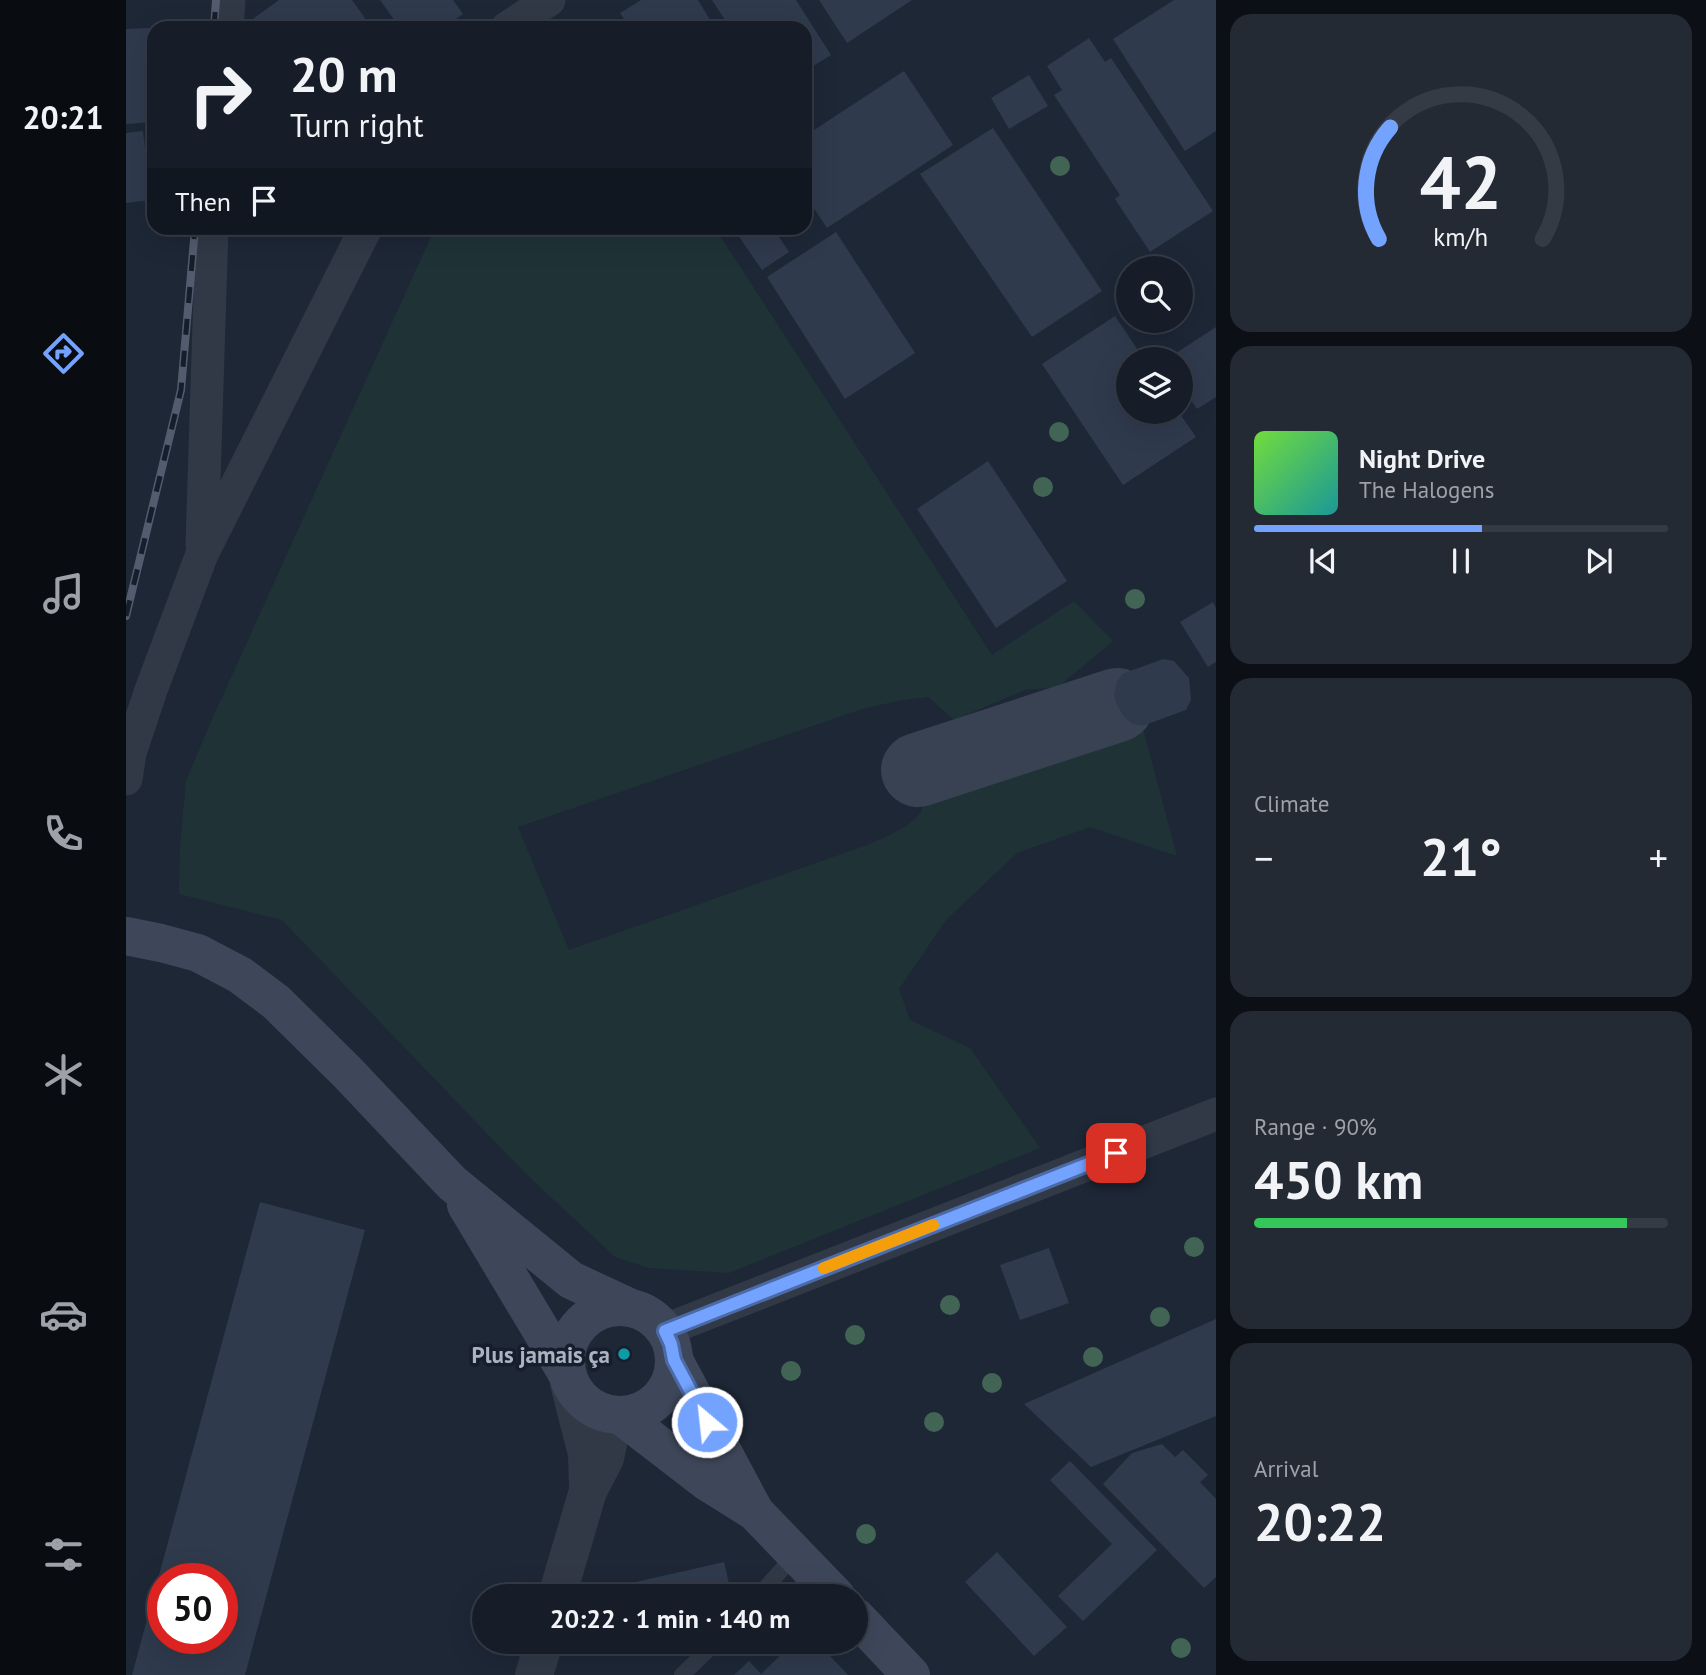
<!DOCTYPE html>
<meta charset="utf-8">
<style>
body{margin:0;font-family:"PT Sans",sans-serif;background:#232a34;color:#f1f3f6;height:100vh;display:flex;flex-direction:column;font-size:26px;white-space:nowrap}
*{box-sizing:border-box;margin:0}
p{font-size:23px;color:#9ea2a8}
.icon{flex:none;width:38px;height:38px;fill:none;stroke:currentColor;stroke-width:2;stroke-linecap:round;stroke-linejoin:round}
.map{position:relative;flex:1;overflow:hidden}
.sheet{display:flex;flex-direction:column;gap:14px;padding:14px;background:#0c1016;width:490px}
.sheet>*{flex:none}
.top-card{position:absolute;left:21px;top:21px;width:665px;height:214px;border-radius:21px;box-shadow:0 7px 28px #0002,0 0 0 2px #353b45;background:#161d28;color:#f1f3f6;overflow:hidden}
.controls{position:absolute;left:990px;top:256px;display:grid;gap:14px}
.controls a{display:grid;place-items:center;width:77px;height:77px;border-radius:50%;background:#161d28;box-shadow:0 7px 28px #0002,0 0 0 2px #353b45;font-size:35px}
.speed{position:absolute;left:21px;top:1563px;display:flex;gap:14px;font-size:35px;font-weight:700;text-align:center}
.speed>*{display:grid;place-content:center;width:91px;height:91px;border-radius:50%;background:#161d28;box-shadow:0 7px 28px #0002,0 0 0 2px #353b45;line-height:1}
.speed .limit{border:10px solid #d22;background:#fff;color:#111}
.pin{position:absolute;display:grid;place-items:center;width:60px;height:60px;color:#fff;margin:-30px;border-radius:14px;box-shadow:0 4px 10px #0006}
.me{position:absolute;width:77px;margin:-38px;rotate:332deg;stroke-linejoin:round;filter:drop-shadow(0 0 5px #0008)}
.turn{display:flex;align-items:center;gap:24px;height:147px;padding:0 28px;font-size:32px}
.turn .icon{width:91px;height:91px;stroke-width:2.5}
.turn b{display:block;font-size:49px;line-height:60px}
.then{display:flex;align-items:center;height:66px;padding:0 28px;background:#0003;gap:14px;font-size:26px}
.big{font-size:52px;font-weight:600;line-height:1.1}
.sheet .widget{flex:1;display:flex;flex-direction:column;justify-content:center;gap:10px;min-width:0;padding:0 24px;border-radius:21px;background:#232a34}
.sheet .dial{align-items:center;gap:0}
.dial svg{height:182px;overflow:visible;fill:none;stroke:#353b45;stroke-width:7;stroke-linecap:round;text-anchor:middle}
.dial text{fill:#f1f3f6;stroke:none}
.song{display:flex;align-items:center;gap:21px}
.cover{width:84px;height:84px;border-radius:10px;background:linear-gradient(135deg,hsl(100 70% 55%),hsl(180 70% 35%))}
.played{height:7px;border-radius:4px;background:linear-gradient(90deg,#74a3ff 55%,#353b45 55%)}
.keys{display:flex;justify-content:space-around;direction:ltr}
.heat{display:flex;justify-content:space-between;align-items:center;font-size:38px;direction:ltr}
.charge{height:10px;border-radius:5px;background:linear-gradient(90deg,#34c759 90%,#353b45 0)}
.trip{position:absolute;left:346px;top:1584px;width:396px;height:70px;border-radius:35px;background:#161d28;box-shadow:0 7px 28px #0002,0 0 0 2px #353b45;font-weight:600;line-height:70px;text-align:center}
main{display:flex;flex:1;min-height:0}
.menu{display:flex;flex-direction:column;width:126px;justify-content:space-around;align-items:center;background:#090c10;color:#9ea2a8}
.menu .icon{width:49px;height:49px}
.menu .on{color:#74a3ff}
.menu b{font-size:32px;color:#f1f3f6}
.map>svg:first-child{display:block}
</style>
<main>
<nav class="menu">
<b>20:21</b>
<svg class="icon on" aria-label="directions" viewBox="0 0 24 24"><path d="M12 3l9 9-9 9-9-9zM9 14v-3h6M13 9l2 2-2 2"/></svg>
<svg class="icon" aria-label="music" viewBox="0 0 24 24"><path d="M9 18V5l10-2v13"/><circle cx="6" cy="18" r="3"/><circle cx="16" cy="16" r="3"/></svg>
<svg class="icon" aria-label="phone" viewBox="0 0 24 24"><path d="M5 4h4l2 5-3 2q2 4 5 5l2-3 5 2v4C11 20 4 13 5 4z"/></svg>
<svg class="icon" aria-label="climate" viewBox="0 0 24 24"><path d="M12 3v18M4 7l16 10M4 17L20 7"/></svg>
<svg class="icon" aria-label="car" viewBox="0 0 24 24"><path d="M5 17H2v-5l4-1 3-4h7l3 4 3 1v5h-3M9 17h6M6 11h13"/><circle cx="7" cy="17" r="2"/><circle cx="17" cy="17" r="2"/></svg>
<svg class="icon" aria-label="filters" viewBox="0 0 24 24"><path d="M4 7h16M4 17h16"/><circle cx="9" cy="7" r="2"/><circle cx="15" cy="17" r="2"/></svg>
</nav>
<div class="map">
<svg width="1090" height="1675" viewBox="0 0 1090 1675">
<rect width="100%" height="100%" fill="#1d2736"/>
<!-- green -->
<path fill="#1f3337" d="M309,228H589L866,655L948,601L987,641L932,687L899,690L828,720L802,697L776,700L736,709L392,827L443,950L744,844C760,837 792,824 797,807C800,798 800,788 801,779L986,716L1002,727L1017,729L1051,856L964,827L891,853L820,920L773,989L784,1020L844,1048L914,1148L603,1273L523,1268L489,1257L399,1173L156,920L53,894L54,847L60,781L83,726Z"/>
<g fill="none" stroke-linecap="round" stroke-linejoin="round">
<!-- taxiway -->
<polyline stroke="#384252" stroke-width="74" points="792,770 991,705"/>
</g>
<!-- building -->
<g fill="#2f3a4d" fill-rule="evenodd">
<polygon points="153,0 226,0 246,28 129,28 124,21"/>
<polygon points="254,0 327,0 337,14 318,28 274,28"/>
<polygon points="515,0 572,0 589,28 504,28 494,13"/>
<polygon points="586,0 670,0 705,55 679,71 679,28 604,28"/>
<polygon points="693,0 786,0 721,43"/>
<polygon points="1048,0 1090,0 1090,131 1059,151 987,39"/>
<polygon points="23,28 28,122 0,124 0,29"/>
<polygon points="963,38 979,62 985,58 1087,211 1024,252 989,199 994,195 928,95 936,90 921,66"/>
<polygon points="778,71 827,145 701,228 679,195 679,136"/>
<polygon points="903,75 922,106 883,129 865,98"/>
<polygon points="867,128 976,291 906,337 794,174"/>
<polygon points="17,131 25,200 0,203 0,133"/>
<polygon points="607,228 647,228 663,252 636,270"/>
<polygon points="710,232 789,353 719,399 641,277"/>
<polygon points="989,316 1018,359 1003,359 1003,411 1052,411 1070,437 997,485 916,364"/>
<polygon points="1090,327 1090,397 1071,409 1055,385 1055,359 1041,359"/>
<polygon points="862,461 941,581 870,628 791,509"/>
<polygon points="1087,602 1090,608 1090,662 1082,667 1054,622"/>
<polygon points="1037,659 1048,661 1063,678 1065,700 1060,710 1016,726 1007,724 998,717 991,705 988,696 990,684 996,674"/>
<path d="M134,1202L239,1230L119,1675H6ZM37,1578H96V1638H37Z"/>
<polygon points="923,1248 943,1303 894,1320 874,1265"/>
<polygon points="1090,1319 1090,1416 965,1467 898,1404"/>
<polygon points="1036,1444 1049,1457 1057,1450 1082,1475 1074,1482 1090,1499 1090,1577 1078,1588 977,1484 1006,1453"/>
<polygon points="944,1461 1031,1550 957,1621 932,1596 986,1544 924,1480"/>
<polygon points="871,1552 941,1627 908,1656 839,1582"/>
<polygon points="598,1562 606,1596 503,1596 501,1584"/>
<polygon points="652,1642 691,1642 722,1675 608,1675 623,1661 635,1674 660,1650"/>
</g>
<g fill="none" stroke-linecap="round" stroke-linejoin="round">
<!-- service -->
<g stroke="#313947" stroke-width="16">
<polyline points="632,1596 670,1554"/>
<polyline points="556,1675 590,1642"/>
</g>
<!-- minor -->
<g stroke="#313947" stroke-width="33">
<polyline points="101,28 103,0"/>
<polyline points="381,28 423,0"/>
<polyline points="76,544 86,228"/>
<polyline points="0,779 4,753 25,690 76,554 240,228"/>
<polyline points="539,1330 1090,1114"/>
</g>
<!-- tertiary -->
<g stroke="#313947" stroke-width="38">
<polyline points="443,1383 461,1454 462,1486"/>
<polyline points="431,1596 462,1491 479,1458 488,1415"/>
<polyline points="408,1675 418,1642"/>
</g>
<!-- secondary -->
<g stroke="#3e475a" stroke-width="38">
<polyline points="0,936 35,943 72,953 114,975 150,1002 221,1072 326,1183 445,1280 505,1308"/>
<polyline points="340,1205 440,1372"/>
<circle cx="494" cy="1361" r="54"/>
<polyline points="548,1360 628,1510"/>
<polyline points="494,1415 581,1482 629,1512 710,1596"/>
<polyline points="730,1617 785,1675"/>
</g>
<!-- rail casing -->
<g stroke="#525c6e" stroke-width="8">
<g id="rail">
<polyline points="88,28 90,0"/>
<polyline points="0,616 55,390 69,228"/>
</g>
</g>
<!-- rail -->
<use href="#rail" stroke="#161e2b" stroke-width="5" stroke-dasharray="16" stroke-linecap="butt"/>
</g>
<!-- trees -->
<g fill="#426455">
<circle cx="934" cy="166" r="10"/>
<circle cx="933" cy="432" r="10"/>
<circle cx="917" cy="487" r="10"/>
<circle cx="1009" cy="599" r="10"/>
<circle cx="1068" cy="1247" r="10"/>
<circle cx="824" cy="1305" r="10"/>
<circle cx="1034" cy="1317" r="10"/>
<circle cx="729" cy="1335" r="10"/>
<circle cx="967" cy="1357" r="10"/>
<circle cx="665" cy="1371" r="10"/>
<circle cx="866" cy="1383" r="10"/>
<circle cx="808" cy="1422" r="10"/>
<circle cx="740" cy="1534" r="10"/>
<circle cx="1055" cy="1648" r="10"/>
</g>
<g fill="none" stroke-linecap="round" stroke-linejoin="round">
<!-- route casing -->
<g stroke="#4b6aa6" stroke-width="18">
<polyline id="route" points="581,1422 548,1360 545,1344 539,1331 990,1153"/>
</g>
<!-- route -->
<use href="#route" stroke="#74a3ff" stroke-width="12"/>
<!-- slow -->
<polyline stroke="#f59e0b" stroke-width="12" points="698,1268 807,1225"/>
</g>
<!-- markers -->
<circle fill="#0f9aa8" stroke="#161e2b" stroke-width="2.5" cx="498" cy="1354" r="7"/>
<g text-anchor="middle" dominant-baseline="central" stroke-width="7" stroke-linejoin="round" paint-order="stroke">
<!-- poi labels -->
<g font-size="23" font-weight="bold" fill="#aab3c4" stroke="#161e2b" text-anchor="end">
<text x="484" y="1354">Plus jamais ça</text>
</g>
</g>
</svg>
<div class="controls">
<a><svg class="icon" aria-label="search" viewBox="0 0 24 24"><circle cx="10" cy="10" r="6"/><path d="M15 15l6 6"/></svg></a>
<a><svg class="icon" aria-label="layers" viewBox="0 0 24 24"><path d="M12 4l9 5-9 5-9-5zM3 14l9 5 9-5"/></svg></a>
</div>
<div class="speed"><div class="limit">50</div></div>
<div class="pin" style="left:990px;top:1153px;background:#d93025"><svg class="icon" aria-label="arrive" viewBox="0 0 24 24"><path d="M6 21V4h12l-3 4 3 4H6"/></svg></div>
<svg class="me" style="left:581px;top:1422px" viewBox="-20 -20 40 40"><circle r="17" fill="#74a3ff" stroke="#fff" stroke-width="3"/><path d="M0-11L8 9 0 5-8 9z" fill="#fff"/></svg>
<div class="trip">20:22 · 1 min · 140 m</div>
<div class="top-card">
<div class="turn"><svg class="icon" aria-label="right" viewBox="0 0 24 24"><path d="M7 20v-9h11M14 6l5 5-5 5"/></svg><div><b>20 m</b>Turn right</div></div>
<div class="then">Then<svg class="icon" aria-label="arrive" viewBox="0 0 24 24"><path d="M6 21V4h12l-3 4 3 4H6"/></svg></div>
</div>
</div>
<section class="sheet">
<div class="widget dial"><svg viewBox="0 0 100 80">
<path d="M14 69A42 42 0 1 1 86 69"/>
<path d="M14 69A42 42 0 0 1 19 20" stroke="#74a3ff"/>
<text x="50" y="56" font-size="32" font-weight="700">42</text>
<text x="50" y="72" font-size="11">km/h</text>
</svg></div>
<div class="widget">
<div class="song"><i class="cover"></i><div><b>Night Drive</b><p>The Halogens</p></div></div>
<div class="played"></div>
<div class="keys"><svg class="icon" aria-label="previous" viewBox="0 0 24 24"><path d="M18 5L8 12l10 7zM5 5v14"/></svg><svg class="icon" aria-label="pause" viewBox="0 0 24 24"><path d="M8 5v14M16 5v14"/></svg><svg class="icon" aria-label="next" viewBox="0 0 24 24"><path d="M6 5l10 7-10 7zM19 5v14"/></svg></div>
</div>
<div class="widget"><p>Climate</p>
<div class="heat"><a>−</a><b class="big">21°</b><a>+</a></div>
</div>
<div class="widget"><p>Range · 90%</p><b class="big">450 km</b><div class="charge"></div></div>
<div class="widget"><p>Arrival</p><b class="big">20:22</b></div>
</section>
</main>
